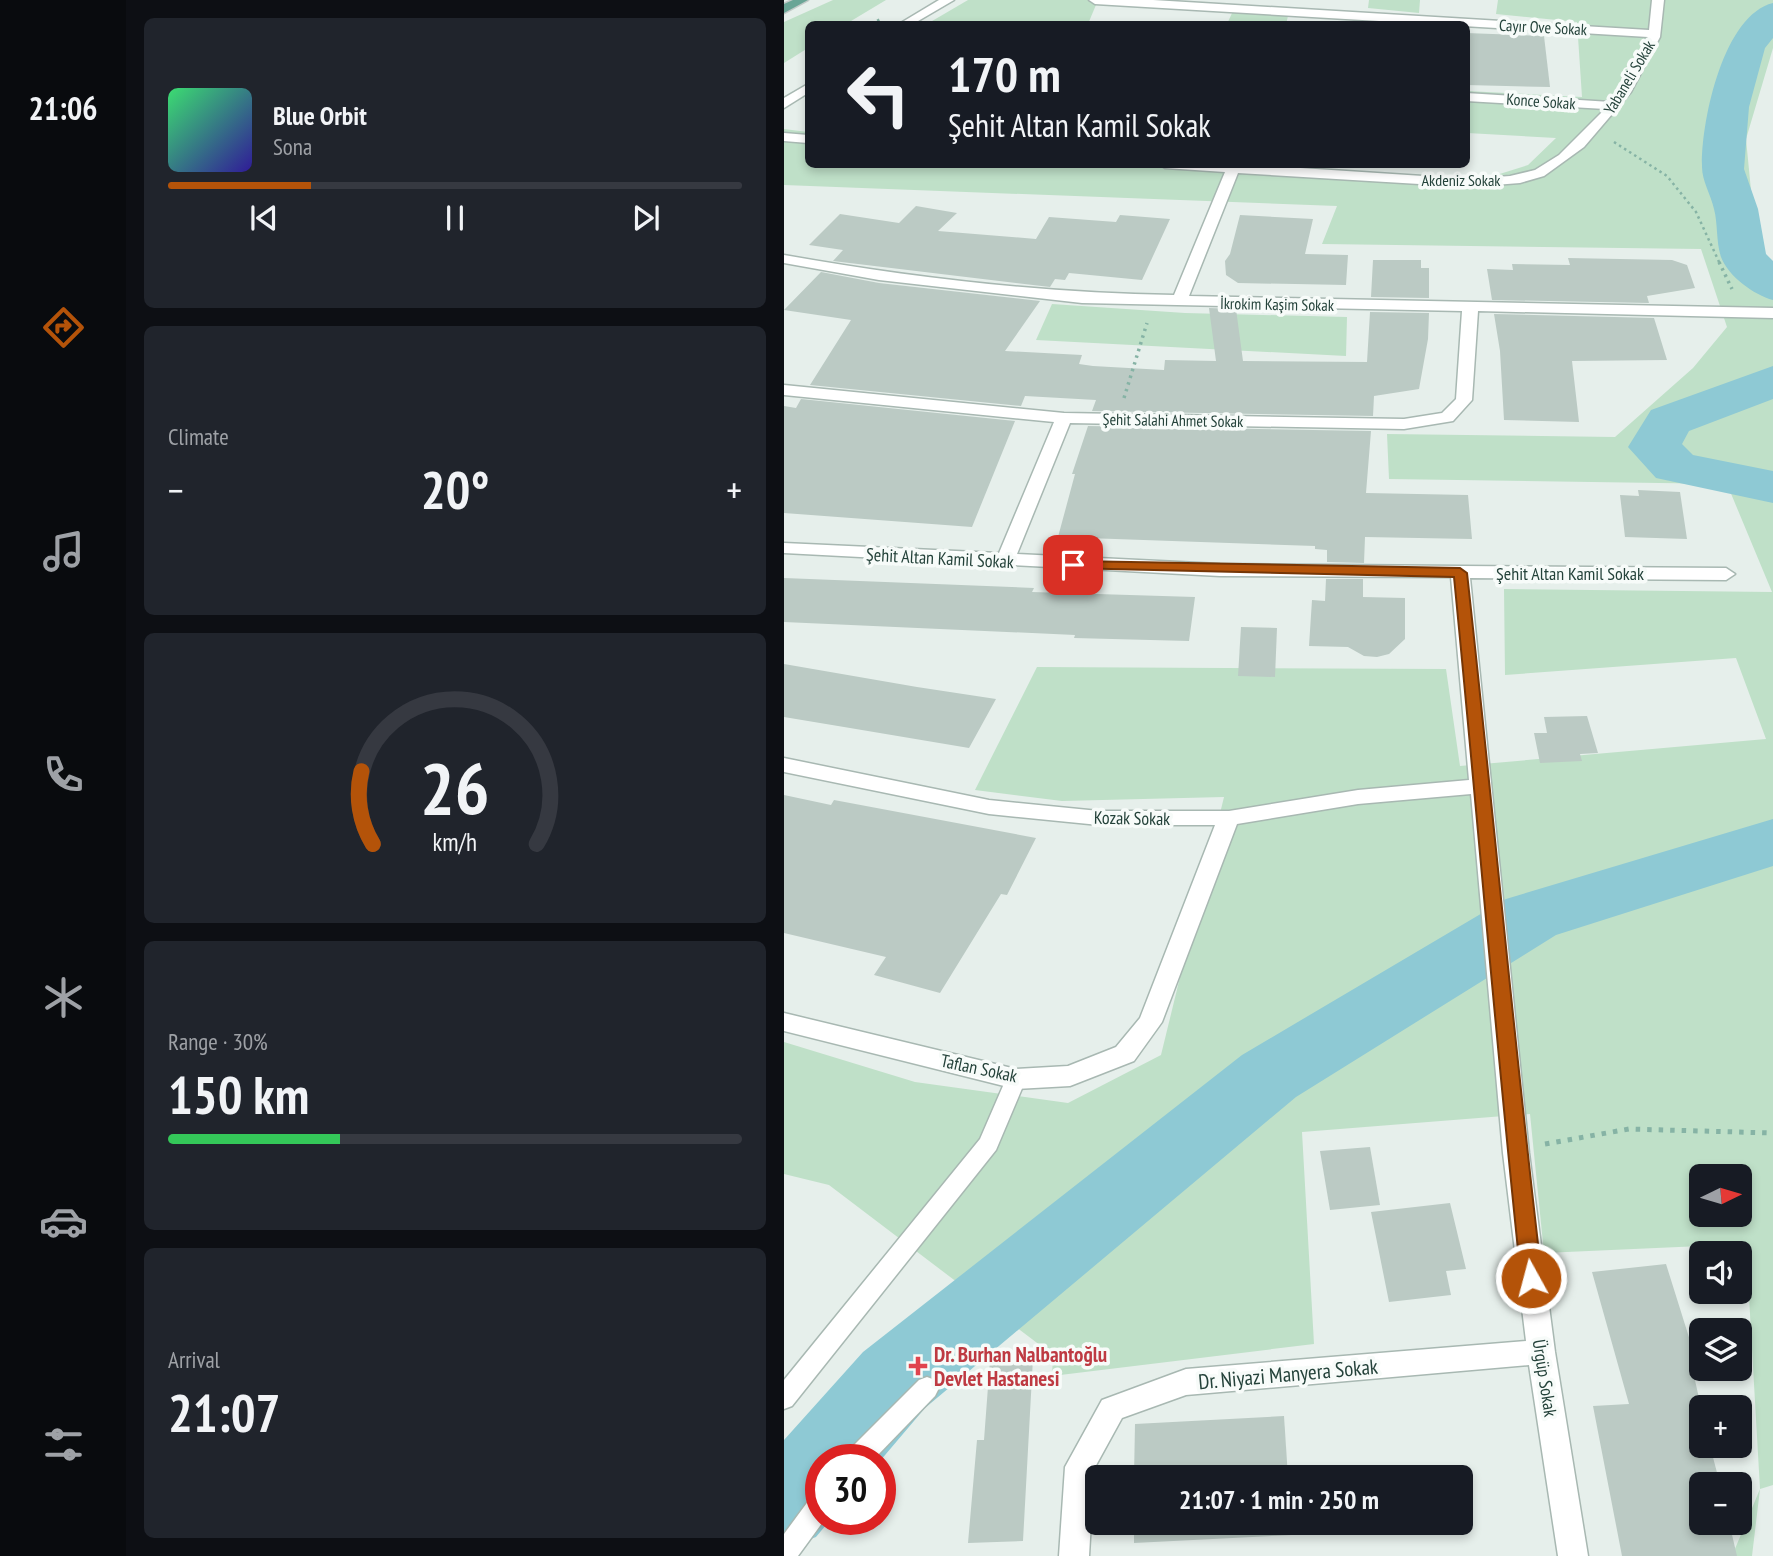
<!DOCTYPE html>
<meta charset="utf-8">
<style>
body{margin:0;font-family:"PT Sans Narrow",sans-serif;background:#20242c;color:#f1f3f6;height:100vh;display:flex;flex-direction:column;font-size:26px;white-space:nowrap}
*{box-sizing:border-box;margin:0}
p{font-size:23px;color:#9ea1a6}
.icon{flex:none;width:38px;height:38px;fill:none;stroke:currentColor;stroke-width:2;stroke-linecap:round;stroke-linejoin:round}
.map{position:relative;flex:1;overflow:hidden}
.sheet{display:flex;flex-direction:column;gap:18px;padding:18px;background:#0d0f14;width:658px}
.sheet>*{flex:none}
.hud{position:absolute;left:21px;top:21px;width:665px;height:147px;border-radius:10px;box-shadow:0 4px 10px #0003;background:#171b24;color:#f1f3f6;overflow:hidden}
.needle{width:46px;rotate:85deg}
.fabs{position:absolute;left:905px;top:1164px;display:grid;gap:14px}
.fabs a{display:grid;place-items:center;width:63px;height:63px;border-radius:10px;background:#171b24;box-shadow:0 4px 10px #0003;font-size:35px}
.speed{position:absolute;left:21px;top:1444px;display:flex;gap:14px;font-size:35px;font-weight:700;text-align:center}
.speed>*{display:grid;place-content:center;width:91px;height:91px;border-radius:50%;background:#171b24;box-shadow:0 4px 10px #0003;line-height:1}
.speed .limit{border:10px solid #d22;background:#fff;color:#111}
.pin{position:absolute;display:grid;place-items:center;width:60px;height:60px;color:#fff;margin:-30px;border-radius:14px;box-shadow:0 4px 10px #0006}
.me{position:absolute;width:77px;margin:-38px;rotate:353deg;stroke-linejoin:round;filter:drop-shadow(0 0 5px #0008)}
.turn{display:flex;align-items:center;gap:24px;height:147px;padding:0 28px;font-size:32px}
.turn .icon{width:91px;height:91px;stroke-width:2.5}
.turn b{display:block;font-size:49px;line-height:60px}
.big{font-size:52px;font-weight:600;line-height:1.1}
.sheet .widget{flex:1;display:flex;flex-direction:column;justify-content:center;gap:10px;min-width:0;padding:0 24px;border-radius:10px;background:#20242c}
.sheet .dial{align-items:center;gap:0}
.dial svg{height:182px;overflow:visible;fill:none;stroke:#363941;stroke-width:7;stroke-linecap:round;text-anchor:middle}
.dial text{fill:#f1f3f6;stroke:none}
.song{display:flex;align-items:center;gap:21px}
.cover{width:84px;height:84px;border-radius:10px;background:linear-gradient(135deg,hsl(140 70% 55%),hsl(250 70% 35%))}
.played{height:7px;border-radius:4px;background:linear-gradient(90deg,#b45309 25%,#363941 25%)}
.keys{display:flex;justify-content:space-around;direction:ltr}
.heat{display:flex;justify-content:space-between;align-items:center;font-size:38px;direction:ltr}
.charge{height:10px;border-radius:5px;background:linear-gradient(90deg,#34c759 30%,#363941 0)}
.trip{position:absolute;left:301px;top:1465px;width:388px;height:70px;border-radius:10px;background:#171b24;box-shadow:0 4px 10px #0003;font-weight:600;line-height:70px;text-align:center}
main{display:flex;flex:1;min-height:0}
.tab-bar{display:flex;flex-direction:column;width:126px;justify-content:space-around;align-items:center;background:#090b0e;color:#9ea1a6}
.tab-bar .icon{width:49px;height:49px}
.tab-bar .current{color:#b45309}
.tab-bar b{font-size:32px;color:#f1f3f6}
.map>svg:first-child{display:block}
</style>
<main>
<nav class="tab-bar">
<b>21:06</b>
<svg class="icon current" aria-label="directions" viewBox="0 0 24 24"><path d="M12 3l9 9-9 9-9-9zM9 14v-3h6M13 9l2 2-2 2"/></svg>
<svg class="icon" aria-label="music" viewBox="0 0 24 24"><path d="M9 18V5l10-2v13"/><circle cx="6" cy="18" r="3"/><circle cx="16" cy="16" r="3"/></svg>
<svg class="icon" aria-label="phone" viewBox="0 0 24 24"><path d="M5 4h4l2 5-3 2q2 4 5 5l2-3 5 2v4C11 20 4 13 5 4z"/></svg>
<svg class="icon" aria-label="climate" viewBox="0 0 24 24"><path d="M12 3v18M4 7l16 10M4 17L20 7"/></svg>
<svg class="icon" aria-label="car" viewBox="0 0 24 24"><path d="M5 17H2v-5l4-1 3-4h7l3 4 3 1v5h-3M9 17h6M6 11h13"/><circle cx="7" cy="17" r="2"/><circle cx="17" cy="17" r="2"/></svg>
<svg class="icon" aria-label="filters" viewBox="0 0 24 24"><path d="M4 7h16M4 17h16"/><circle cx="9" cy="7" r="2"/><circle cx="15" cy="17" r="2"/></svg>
</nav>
<section class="sheet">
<div class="widget">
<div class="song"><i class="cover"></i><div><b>Blue Orbit</b><p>Sona</p></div></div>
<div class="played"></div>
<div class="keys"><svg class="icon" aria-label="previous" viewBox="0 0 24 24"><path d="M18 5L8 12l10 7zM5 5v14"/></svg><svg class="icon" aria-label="pause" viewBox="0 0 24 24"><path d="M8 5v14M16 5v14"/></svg><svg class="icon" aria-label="next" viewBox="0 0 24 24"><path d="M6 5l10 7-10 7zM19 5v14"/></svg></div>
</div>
<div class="widget"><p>Climate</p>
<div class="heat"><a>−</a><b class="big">20°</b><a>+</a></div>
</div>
<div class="widget dial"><svg viewBox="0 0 100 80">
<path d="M14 69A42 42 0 1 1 86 69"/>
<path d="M14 69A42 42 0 0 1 9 37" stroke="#b45309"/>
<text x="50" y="56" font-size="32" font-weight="700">26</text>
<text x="50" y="72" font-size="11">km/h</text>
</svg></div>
<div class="widget"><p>Range · 30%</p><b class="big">150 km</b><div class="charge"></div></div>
<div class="widget"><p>Arrival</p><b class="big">21:07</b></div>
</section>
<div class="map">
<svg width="989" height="1556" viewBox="0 0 989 1556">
<rect width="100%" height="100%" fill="#e6efeb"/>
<!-- green -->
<g fill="#bfe0c8" fill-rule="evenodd">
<polygon points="49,0 102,0 62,24 24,24 24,48 0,63 0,22"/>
<polygon points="184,0 314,0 304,24 143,24"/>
<polygon points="585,0 636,0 635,13 584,8"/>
<path d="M714,0H989V48L962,139L974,262L989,276V1485L976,1489L968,1556H948L976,1489L962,1244L760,1253L746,1114L518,1132L530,1344L268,1376L269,1355L45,1185L0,1174V1042L131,1082L284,1103L377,1055L440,797L278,801L191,790L253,667L662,669L676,766L982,739L952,658L721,675L720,589L988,592L943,484L605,479L603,434L831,437L909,368L943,327L917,249L538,244L553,206L0,185V129L24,132V164H500L497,176L674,187L744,165L772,138L683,133V91L798,97L793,22L712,14ZM917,1176H956V1214H917Z"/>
<polygon points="449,11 504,16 502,24 443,24"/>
<polygon points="268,304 401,313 563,317 562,356 252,340"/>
</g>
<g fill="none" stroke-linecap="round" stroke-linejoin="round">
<!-- river -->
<g fill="#8ec9d4" fill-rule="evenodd">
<path d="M989,3V38L981,48L965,107L960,169L974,209L982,254L989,261V300C970,295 944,276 937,257C932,242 934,224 930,209C927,195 918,181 918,167C917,122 939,15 989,3Z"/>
<polygon points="989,366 989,399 905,431 898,444 909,455 989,471 989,503 872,478 844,447 867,410"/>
<polygon points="989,819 989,866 772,935 512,1097 141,1408 96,1461 37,1460 37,1519 47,1519 32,1537 0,1549 0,1440 79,1352 458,1055 722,899"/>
</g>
</g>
<!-- building -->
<g fill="#bbcac4">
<polygon points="682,33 760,36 766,87 682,85"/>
<polygon points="132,206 173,213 154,231 252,239 265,217 332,222 336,215 386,219 358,280 285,273 281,280 271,279 266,287 49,261 59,250 25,245 56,214 115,223"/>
<polygon points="456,215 529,219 521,254 564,255 562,285 454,283 442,275 441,261 446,254"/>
<polygon points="784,258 888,260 903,265 911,288 863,296 865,303 708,300 703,269 729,270 728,264 786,265"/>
<polygon points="589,260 637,260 637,268 645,268 645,298 587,297"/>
<polygon points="37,272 95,283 256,301 221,351 298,355 295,364 309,366 380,370 381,360 432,361 425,308 452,309 459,361 583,362 586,312 645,313 644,339 635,389 590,396 589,416 308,411 312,400 241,396 237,406 26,385 67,320 0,310"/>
<polygon points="710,314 870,318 883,360 788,361 795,422 720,420 716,351"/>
<polygon points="17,399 231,421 188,527 0,513 0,406 12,408"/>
<polygon points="304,426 587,431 582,493 684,495 688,539 581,537 580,563 543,562 543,550 531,549 531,546 274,537 291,474 288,474"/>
<polygon points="854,490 896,492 903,539 841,537 836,495 855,496"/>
<polygon points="0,578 250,588 248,592 411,597 405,641 290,638 291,635 0,622"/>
<polygon points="542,579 579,579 579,597 621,598 621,639 605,654 593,657 580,656 564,647 525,646 528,600 541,601"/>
<polygon points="457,627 493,628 491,677 454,676"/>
<polygon points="0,664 133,687 212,699 185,748 66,728 0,717"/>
<polygon points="803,716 814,753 796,754 798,761 756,763 750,733 763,733 760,717"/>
<polygon points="0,795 47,805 50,800 252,838 223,895 217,894 156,993 90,975 102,957 0,933"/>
<polygon points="586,1147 596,1205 546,1210 536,1151"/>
<polygon points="666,1203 682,1269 662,1271 667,1295 605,1302 587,1212"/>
<polygon points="882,1264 914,1366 908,1367 917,1407 917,1446 926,1446 936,1484 917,1484 917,1522 945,1522 953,1556 838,1556 809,1406 845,1404 808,1272"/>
<polygon points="249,1358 239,1541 184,1543 193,1440 200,1440 206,1360"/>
<polygon points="500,1416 504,1477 350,1477 351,1424"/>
<polygon points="350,1522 507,1522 508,1535 350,1543"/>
</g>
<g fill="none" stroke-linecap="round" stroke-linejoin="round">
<!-- lane casing -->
<g stroke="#a8b8b2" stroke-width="3">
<g id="lane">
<polygon points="232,1071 239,1073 242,1079 212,1150 8,1406 0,1409 0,1380 196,1139 222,1079 225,1073"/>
<polygon points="143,1377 151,1380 155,1388 151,1396 89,1460 60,1460 63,1452 135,1380"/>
<polygon points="37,1492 37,1519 41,1519 14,1556 0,1556 0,1534 28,1496"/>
</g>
</g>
<!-- street casing -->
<g stroke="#a8b8b2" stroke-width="3">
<g id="street">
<polygon points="155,0 170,0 129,24 115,24"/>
<path d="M305,0H369L865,30L868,0H880L876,37L847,92L800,147L760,176L736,183L685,187L454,173L405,296L989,308V318L694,311L688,400L669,421L620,429L286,423L233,554L436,564L942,568L951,574L942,580L686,578L745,1153L771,1352L804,1556H774L745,1365L402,1395L338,1418L310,1469L305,1556H275L281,1467L318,1400L402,1369L742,1341L719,1153L687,794L574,804L453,824L378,1022L350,1061L286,1086L232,1089L0,1031V1013L232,1069L284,1066L332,1047L356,1018L431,825H315L205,814L0,772V758L205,800L315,811H445L574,790L685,780L667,577L436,576L0,553V543L215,553L270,422L0,395V385L280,413L620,419L658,413L672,399L678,311L298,303L95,280L0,263V255C129,278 259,293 390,295L441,172L381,168L375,164H455L685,179L726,176L751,170L775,155L821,109L682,101V93L827,102L847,74L864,37L311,4Z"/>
<polygon points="24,84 24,93 0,108 0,98"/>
<polygon points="0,133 24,135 24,143 0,141"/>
</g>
</g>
<!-- primary casing -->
<g stroke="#c2cac8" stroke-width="3">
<polygon id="primary" points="9,0 24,0 0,13 0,4"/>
</g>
<!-- path-far2 -->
<g stroke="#86b3a5" stroke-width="2.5" stroke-dasharray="2.5 3.5" stroke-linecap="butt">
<polyline points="88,24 98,18"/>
<polyline points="830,142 883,176 912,212 936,264"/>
</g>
<!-- path-far1 -->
<g stroke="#86b3a5" stroke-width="3.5" stroke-dasharray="2.5 4.5" stroke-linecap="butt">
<polyline points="935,262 948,289"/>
<polyline points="340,398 363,323"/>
</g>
<!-- path -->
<polyline stroke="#86b3a5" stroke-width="5" stroke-dasharray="4.5 7" stroke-linecap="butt" points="761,1144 845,1129 989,1133"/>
<!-- lane -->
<use href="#lane" fill="#fff" fill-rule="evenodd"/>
<!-- street -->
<use href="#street" fill="#fff" fill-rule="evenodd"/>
<!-- primary -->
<use href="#primary" fill="#6aa596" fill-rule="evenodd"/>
</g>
<!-- route -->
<path fill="#b45309" stroke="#753606" stroke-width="2" d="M289,561L676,568L683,573C709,808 730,1043 758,1278L755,1284L747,1286L740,1284L737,1278C712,1044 693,810 670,577L284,568L282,565Z"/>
<!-- markers -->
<path fill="#e0444e" stroke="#f7fbf9" stroke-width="2.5" d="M130.5 1355.5h7v7h7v7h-7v7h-7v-7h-7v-7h7z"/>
<g text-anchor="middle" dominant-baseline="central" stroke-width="7" stroke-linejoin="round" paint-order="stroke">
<!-- far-street labels -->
<g font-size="16" fill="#24423a" stroke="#f7fbf9">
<text transform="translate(759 27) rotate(3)">Cayır Ove Sokak</text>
<text transform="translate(845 77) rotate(-59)">Yabaneli Sokak</text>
<text transform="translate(757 101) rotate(4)">Konce Sokak</text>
<text x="677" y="180">Akdeniz Sokak</text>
<text transform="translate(493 304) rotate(1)">İkrokim Kaşim Sokak</text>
<text transform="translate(389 420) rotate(1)">Şehit Salahi Ahmet Sokak</text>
</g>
<!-- street labels -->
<g font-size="18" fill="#24423a" stroke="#f7fbf9">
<text transform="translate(156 558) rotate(3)">Şehit Altan Kamil Sokak</text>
<text x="786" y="573">Şehit Altan Kamil Sokak</text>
<text transform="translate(348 818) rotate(1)">Kozak Sokak</text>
<text transform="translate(195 1068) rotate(12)">Taflan Sokak</text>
<text transform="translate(761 1378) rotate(81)">Ürgüp Sokak</text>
</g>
<!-- near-health labels -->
<g font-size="21" font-weight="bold" fill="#be3a42" stroke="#f7fbf9" text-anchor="start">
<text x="150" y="1354">Dr. Burhan Nalbantoğlu<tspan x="150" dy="24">Devlet Hastanesi</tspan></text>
</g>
<!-- near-street labels -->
<g font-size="21" fill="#24423a" stroke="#f7fbf9">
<text transform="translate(504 1374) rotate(-5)">Dr. Niyazi Manyera Sokak</text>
</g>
</g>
</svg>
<div class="fabs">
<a><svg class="needle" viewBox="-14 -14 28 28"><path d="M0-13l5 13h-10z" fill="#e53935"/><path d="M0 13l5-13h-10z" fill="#9ea1a6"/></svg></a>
<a><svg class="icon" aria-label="sound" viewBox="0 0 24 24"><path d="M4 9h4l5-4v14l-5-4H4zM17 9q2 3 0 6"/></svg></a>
<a><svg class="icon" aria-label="layers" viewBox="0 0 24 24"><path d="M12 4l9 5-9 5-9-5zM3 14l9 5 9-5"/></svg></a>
<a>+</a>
<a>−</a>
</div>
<div class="speed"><div class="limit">30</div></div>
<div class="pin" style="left:289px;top:565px;background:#d93025"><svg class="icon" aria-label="arrive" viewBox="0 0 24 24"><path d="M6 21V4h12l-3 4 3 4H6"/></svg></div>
<svg class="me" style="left:747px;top:1278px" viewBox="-20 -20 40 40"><circle r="17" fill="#b45309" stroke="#fff" stroke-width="3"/><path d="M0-11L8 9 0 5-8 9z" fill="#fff"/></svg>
<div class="trip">21:07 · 1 min · 250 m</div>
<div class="hud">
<div class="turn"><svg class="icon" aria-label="left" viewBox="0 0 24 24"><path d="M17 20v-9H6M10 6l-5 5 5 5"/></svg><div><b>170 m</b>Şehit Altan Kamil Sokak</div></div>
</div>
</div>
</main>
